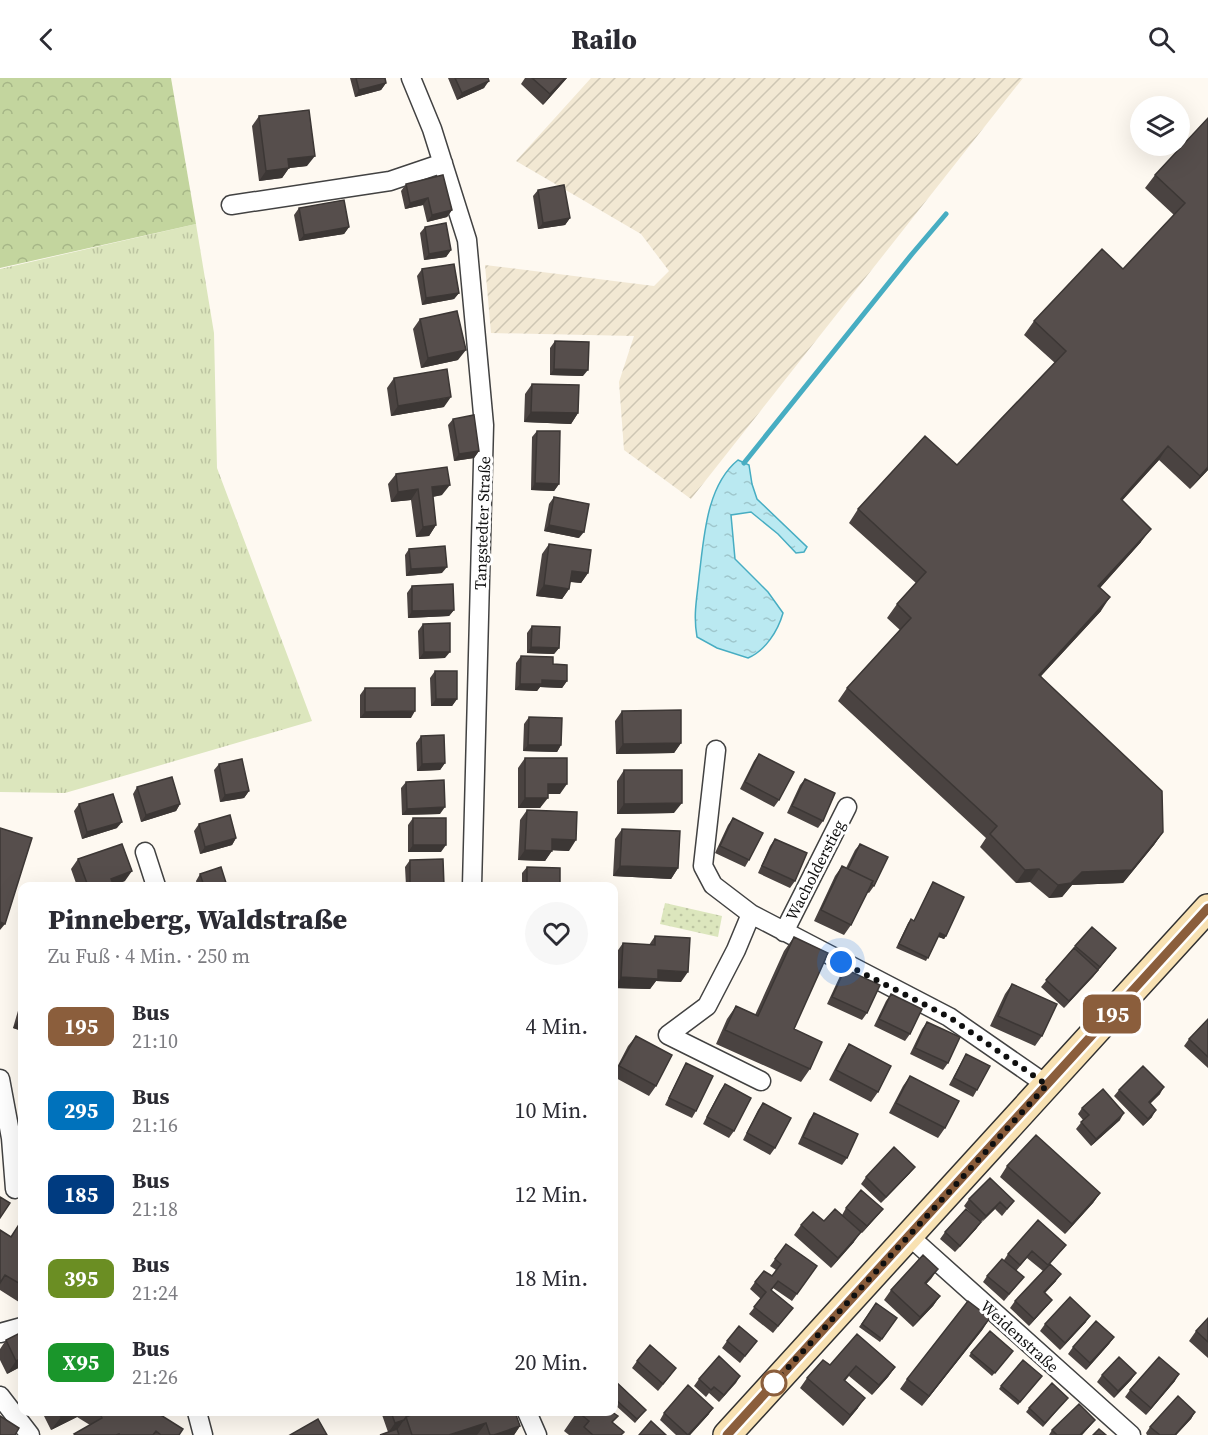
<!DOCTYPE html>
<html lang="de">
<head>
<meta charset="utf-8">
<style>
  :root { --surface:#fff; --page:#f7f7f7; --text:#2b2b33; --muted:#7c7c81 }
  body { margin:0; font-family:"Source Serif 4",serif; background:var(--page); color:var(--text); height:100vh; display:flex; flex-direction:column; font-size:22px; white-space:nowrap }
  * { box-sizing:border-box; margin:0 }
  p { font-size:20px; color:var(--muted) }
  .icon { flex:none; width:33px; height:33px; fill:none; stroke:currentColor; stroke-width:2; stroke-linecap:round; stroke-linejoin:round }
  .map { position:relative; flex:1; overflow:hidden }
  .details { position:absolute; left:18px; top:804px; width:600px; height:534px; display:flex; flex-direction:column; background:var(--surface); border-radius:12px; box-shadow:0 6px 24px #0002 }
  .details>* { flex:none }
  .badge { padding:0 12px; border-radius:9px; font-size:21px; line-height:39px }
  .tools { position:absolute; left:1130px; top:18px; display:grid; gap:12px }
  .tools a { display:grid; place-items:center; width:60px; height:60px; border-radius:50%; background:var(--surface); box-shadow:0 6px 24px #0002; font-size:30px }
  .you { position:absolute; width:30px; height:30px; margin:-15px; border:4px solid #fff; border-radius:50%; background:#1a73e8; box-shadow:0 0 0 9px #1a73e833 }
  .map>.badge { position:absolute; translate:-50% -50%; box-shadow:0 0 0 3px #fff }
  .round { display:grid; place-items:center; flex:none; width:63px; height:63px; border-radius:32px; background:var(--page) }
  .headline { display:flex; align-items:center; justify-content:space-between; height:102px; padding:0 30px }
  h1 { font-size:28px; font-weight:800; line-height:45px }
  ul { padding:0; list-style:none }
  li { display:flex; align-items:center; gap:18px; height:84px; padding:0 30px }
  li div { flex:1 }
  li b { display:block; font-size:22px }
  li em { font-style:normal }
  li .badge { min-width:66px; font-weight:700; text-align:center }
  header { display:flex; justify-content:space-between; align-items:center; height:78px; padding:0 30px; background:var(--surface); font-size:27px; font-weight:800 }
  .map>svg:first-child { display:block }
</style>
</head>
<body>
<header><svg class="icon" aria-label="back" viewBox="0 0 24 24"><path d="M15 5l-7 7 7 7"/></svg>Railo<svg class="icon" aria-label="search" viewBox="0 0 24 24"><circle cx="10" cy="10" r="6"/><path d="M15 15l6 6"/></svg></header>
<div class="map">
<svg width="1208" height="1357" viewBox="0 0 1208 1357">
  <defs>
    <pattern id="farmland-furrows" width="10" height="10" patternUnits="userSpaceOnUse" patternTransform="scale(1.5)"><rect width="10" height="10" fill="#f2e8d3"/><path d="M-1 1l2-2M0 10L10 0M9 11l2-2" fill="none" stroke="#cec6b4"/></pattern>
    <pattern id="grass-tufts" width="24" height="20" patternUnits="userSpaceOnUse" patternTransform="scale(1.5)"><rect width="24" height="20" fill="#dce6bd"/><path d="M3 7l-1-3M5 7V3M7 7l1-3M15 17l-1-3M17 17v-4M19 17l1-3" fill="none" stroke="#bcc4a1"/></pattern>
    <pattern id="forest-crowns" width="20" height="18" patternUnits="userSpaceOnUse" patternTransform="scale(1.5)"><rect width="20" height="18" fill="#c3d59e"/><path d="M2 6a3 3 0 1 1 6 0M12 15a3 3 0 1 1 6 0" fill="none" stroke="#a6b687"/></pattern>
    <pattern id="park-dots" width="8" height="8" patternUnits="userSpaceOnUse" patternTransform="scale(1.5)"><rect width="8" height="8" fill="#dce6bd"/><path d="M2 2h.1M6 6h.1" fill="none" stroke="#bcc4a1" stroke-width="1.8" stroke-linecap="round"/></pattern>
    <pattern id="water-ripples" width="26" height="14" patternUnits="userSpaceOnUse" patternTransform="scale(1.5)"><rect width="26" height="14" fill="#bae9f1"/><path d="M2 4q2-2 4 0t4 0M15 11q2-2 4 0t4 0" fill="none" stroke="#9fc7cd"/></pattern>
  </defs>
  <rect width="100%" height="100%" fill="#fef9f1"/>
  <path fill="url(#farmland-furrows)" d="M591,0H1023L691,421L624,372L619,304L634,258L491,255L485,187L654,208L669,193L641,156L516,83Z"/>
  <path fill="url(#grass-tufts)" d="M196,146L214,255L217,390L312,643L65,715L0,714V191Z"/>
  <path fill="url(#forest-crowns)" d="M0,0H171L196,146L0,190Z"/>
  <path fill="url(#park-dots)" d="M665,825L722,838L718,859L660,846Z"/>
  <path fill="url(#water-ripples)" stroke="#47adc2" stroke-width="1.5" d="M738,382L749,387L752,406L757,421L807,469L804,474L796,475L778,456L751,434L731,437L735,481L768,514L783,535C778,553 765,573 748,580L717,570L697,559C693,537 697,520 699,499C704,460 706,408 738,382Z"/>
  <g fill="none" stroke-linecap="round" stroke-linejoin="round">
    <path stroke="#47adc2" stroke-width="5" d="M744,385L912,176L946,136"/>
    <g stroke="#424242" stroke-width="21">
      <path id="street" d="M411,0L432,51L467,162L484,347L472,808
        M231,127L390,103L443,85
        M716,672L703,788L713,807L751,836L949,939L1047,1007
        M145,774L156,808
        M751,836L736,872L707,928L668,957L761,1003
        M784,854L847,729
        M0,1001L11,1060L15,1111
        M909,1158L1131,1357
        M0,1255L22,1249
        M0,1318L30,1357
        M197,1334L203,1357
        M527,1334L537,1357"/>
    </g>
    <g stroke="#313131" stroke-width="30">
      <path id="secondary" d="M727,1357L1208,830"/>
    </g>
    <use href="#street" stroke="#fff" stroke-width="18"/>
    <use href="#secondary" stroke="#f8e1b2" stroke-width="27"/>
  </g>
  <path fill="#4a4341" d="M350,0H385L386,5L381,12L355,19Z
    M448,0H488L484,10L457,22Z
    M525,0H567L543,27L521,6Z
    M259,38L307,88L289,90L282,100L259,103L252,48Z
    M1208,40V392L1190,411L1159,382L1122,422L1141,464L1100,510L1101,533L1041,598L1163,754L1154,767L1123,805L1072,807L1062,819L1049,820L1030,804L1016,805L980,769L986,760L838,623L847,610L900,552L887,540L897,526L916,505L849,445L858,431L957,387L1055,285L1024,257L1034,243L1123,191L1174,137L1145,110L1155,97Z
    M406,106L452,132L447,139L427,144L423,127L405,131L401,113Z
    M538,112L570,140L565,147L538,151L533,118Z
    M299,130L349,149L344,156L299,163L294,137Z
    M425,149L451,172L446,179L424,182L420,155Z
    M422,191L459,215L454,221L422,227L417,198Z
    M420,241L458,282L421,290L413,251Z
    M555,263L583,298L550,297V270Z
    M394,300L444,329L391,338L387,310Z
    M532,306L578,335L571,346L524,344L525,316Z
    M453,341L479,373L474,380L454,383L448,347Z
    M537,353L559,406L554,413L531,412L532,359Z
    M396,396L442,417L433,419L436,447L429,458L416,459L411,422L391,424L388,406Z
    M554,419L579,460L544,453L549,426Z
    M549,466L588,495L581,505L570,504L569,511L562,521L536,518L542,476Z
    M409,471L442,495L406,498L405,477Z
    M412,508L454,532L449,538L408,540L407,515Z
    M423,546L445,580L419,581L418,553Z
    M532,548L559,570L554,576L527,575V555Z
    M521,578L553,586L567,603L562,610L540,609L537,613L515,612L516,585Z
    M435,593L457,621L452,628H431L430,600Z
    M365,610L411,640H360V617Z
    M622,633L681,665L674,675L616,676L615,643Z
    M529,639L561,667L557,674L523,673L524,646Z
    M421,658L445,685L440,692L417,693L416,665Z
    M759,676L779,722L774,729L740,711L754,683Z
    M525,680L560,716H548L540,730H518V690Z
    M219,686L249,713L244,720L220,724L214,692Z
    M624,692L674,735L617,736V703Z
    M805,701L823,743L818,750L787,735L800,707Z
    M406,704L440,736L402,737L401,710Z
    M137,709L180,726L176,733L141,744L133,716Z
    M79,726L117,750L82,761L74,733Z
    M527,732L569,773L552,772L545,783L518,782L520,742Z
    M413,740L441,774H408V747Z
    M733,740L749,782L745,789L715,775L728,747Z
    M199,746L236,760L232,767L200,776L194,753Z
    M622,751L678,790L671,801L613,798L615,761Z
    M775,761L795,803L790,810L758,795L770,768Z
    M860,766L874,808L869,815L867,814L851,847L844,857L814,843L835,798L842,788L846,790L855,772Z
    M78,781L125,803L114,807V808H77L71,791Z
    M410,782L444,808H406L405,789Z
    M527,789L560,808H522V795Z
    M200,796L227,808H197L196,803Z
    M933,804L946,858L944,861L938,859L926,883L896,870L908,845L911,841L914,843Z
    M655,858L681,904L656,903L650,911L614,910L616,875L623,865L649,867Z
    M794,859V951L810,991L801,1004L716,966L727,941L736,928L755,937L784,873Z
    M1075,868L1111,877L1064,930L1041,909Z
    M845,891L867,935L862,942L827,926L840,898Z
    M1012,906L1042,958L1035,968L990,948L1005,916Z
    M891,916L910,956L905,963L874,948L886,923Z
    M22,919V953L13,950Z
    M1208,941V990L1184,968L1189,961Z
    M927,944L948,985L943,992L910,976L922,951Z
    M636,958L656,1008L649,1018L614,999V995L628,968Z
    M849,966L878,1014L871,1024L829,1002L842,977Z
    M966,976L977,1012L973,1019L949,1007L962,983Z
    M686,985L696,1033L692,1040L665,1027L682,992Z
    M910,998L945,1050L938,1060L889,1035L903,1008Z
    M725,1006L734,1053L729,1060L703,1046L720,1013Z
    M1119,1012L1160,1016L1150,1026L1152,1039L1143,1048L1114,1018Z
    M763,1025L775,1070L770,1077L743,1062L758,1032Z
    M1082,1030L1120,1042L1091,1068L1076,1051L1083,1042L1078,1036Z
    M814,1035L847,1080L842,1087L798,1066L809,1042Z
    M1007,1088L1100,1115L1093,1125L1065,1156L1000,1099Z
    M910,1095L881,1125L861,1106L866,1099Z
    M969,1121L1014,1123L1002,1138L995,1131L981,1144L976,1151L955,1174L940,1161L945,1154L976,1140L964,1128Z
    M846,1130L883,1131L878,1137L862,1155L842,1137Z
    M824,1143L854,1164L831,1190L794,1157L801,1147Z
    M20,1145L22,1182V1226L0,1212V1152L11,1159Z
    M786,1166L817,1188L792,1223L773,1210L771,1212L793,1230L773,1255L749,1236L761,1221L750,1211L755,1204L772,1198L776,1192L770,1188Z
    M1066,1167L1050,1186L1056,1203L1045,1215L1052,1222L1047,1228L1029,1248L1010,1230L1015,1223L1043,1193L1027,1180L1016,1193L1024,1199L1004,1223L983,1204L987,1198L1004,1182L1008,1176Z
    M938,1191L926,1206L940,1218L933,1228L913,1249L884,1222L891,1212Z
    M876,1225L897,1240L880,1264L859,1249Z
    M1208,1240V1280L1189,1263L1196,1253Z
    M1086,1244L1060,1272L1040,1253L1045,1246Z
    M983,1251L922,1328L900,1311L907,1301Z
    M22,1256V1288L7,1296L0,1282V1271L6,1262Z
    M1114,1259L1109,1266L1086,1292L1068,1276L1073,1269Z
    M727,1263H757L740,1285L722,1270Z
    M971,1275L1011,1276L992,1298L969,1278Z
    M637,1283L671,1297L658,1313L632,1290Z
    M830,1287L895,1289L888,1299L872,1317L849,1298L845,1303L858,1330L843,1348L800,1310L807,1300Z
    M1136,1295L1131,1302L1114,1320L1097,1304L1102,1297Z
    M740,1298L719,1324L709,1315L706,1319L694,1308L699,1301Z
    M1042,1298L1018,1327L999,1311L1001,1308Z
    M614,1302L646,1332L635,1345L614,1326Z
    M1175,1303L1146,1337L1125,1319L1130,1312Z
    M22,1304V1313L20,1308Z
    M1068,1320L1043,1349L1026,1334L1029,1330Z
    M47,1334H156L179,1357H74L90,1347L77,1339L51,1352L44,1338Z
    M234,1334H243L237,1338Z
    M381,1334H436V1335L520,1348L514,1357H380L388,1354Z
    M577,1334L613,1345L622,1357H569L564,1353Z
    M1195,1334L1191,1341L1176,1357H1147L1146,1355L1150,1349Z
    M664,1335L709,1336L690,1357H676L660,1342Z
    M1095,1342L1090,1348L1082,1357H1049L1052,1352Z"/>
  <path fill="#3c3735" d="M565,0H567L543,27L550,16Z
    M489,3L484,10L457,22L462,15Z
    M386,5L381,12L355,19L359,12Z
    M315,78L307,88L281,91L288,81Z
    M289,90L282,100L259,103L266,93Z
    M428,120L423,127L405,131L410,125Z
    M452,132L447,139L427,144L432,137Z
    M570,140L565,147L538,151L543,145Z
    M349,149L344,156L299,163L304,157Z
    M451,172L446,179L424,182L429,176Z
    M459,215L454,221L422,227L426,220Z
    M466,272L458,282L421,290L428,280Z
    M554,291L588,292L583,298L550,297Z
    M451,319L444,329L391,338L398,328Z
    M531,334L578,335L571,346L524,344Z
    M1168,368L1159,382L1112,434L1121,421Z
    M479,373L474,380L454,383L459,376Z
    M1208,389V392L1190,411L1200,398Z
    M535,405L559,406L554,413L531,412Z
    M450,407L442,417L425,420L432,409Z
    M418,411L411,422L391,424L398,414Z
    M436,447L429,458L416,459L423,449Z
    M549,447L584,454L579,460L544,453Z
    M1151,451L1141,464L1089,522L1098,508Z
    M447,489L442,495L406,498L411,491Z
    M572,493L588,495L581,505L565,503Z
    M544,507L569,511L562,521L536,518Z
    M1110,519L1101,533L1030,610L1039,597Z
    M454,532L449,538L408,540L412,533Z
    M531,569L559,570L554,576L527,575Z
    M424,574H450L445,580L419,581Z
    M542,602L567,603L562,610L540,609L537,613L515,612L520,606Z
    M436,621H457L452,628H431Z
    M415,633L411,640H360L365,634Z
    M681,665L674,675L616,676L623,666Z
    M528,667H561L557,674L523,673Z
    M445,685L440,692L417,693L422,686Z
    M548,706H567L560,716H541Z
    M249,713L244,720L220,724L225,717Z
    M525,720H548L540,730H518Z
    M682,725L674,735L617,736L624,726Z
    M180,726L176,733L141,744L146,737Z
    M445,729L440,736L402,737L407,731Z
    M122,744L117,750L82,761L87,754Z
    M1163,754L1154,767L1123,805L1072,807L1062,819L1049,820L1058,807L1082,794Z
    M236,760L232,767L200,776L205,769Z
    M552,761L576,762L569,773L545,772Z
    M413,767H446L441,774H408Z
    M525,772L552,773L545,783L518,782Z
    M620,788L678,790L671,801L613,798Z
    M1039,791L1030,804L1016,805L1025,792Z
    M132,793L125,803L110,808L111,801Z
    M0,844L5,846L0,852Z
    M940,855L946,858L944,861L937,858Z
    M1116,870L1093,899L1064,930L1069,923Z
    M658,892L688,894L681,904L656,903L650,911L614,910L621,899Z
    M20,940L22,941V953L13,950Z
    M1164,1009L1160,1016L1144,1031L1149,1024Z
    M1156,1032L1152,1039L1143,1048L1148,1041Z
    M1124,1035L1120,1042L1091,1068L1096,1061Z
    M915,1089L910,1095L881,1125L886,1119Z
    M1100,1115L1093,1125L1065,1156L1072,1146Z
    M1000,1124L995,1131L981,1145L986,1138Z
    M883,1131L878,1137L862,1155L867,1148Z
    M981,1144L976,1151L955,1174L960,1168Z
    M861,1154L854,1164L831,1190L838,1180Z
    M938,1191L931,1201L918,1215L925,1205Z
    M1061,1196L1056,1203L1039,1221L1044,1214Z
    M940,1218L933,1228L913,1249L920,1239Z
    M1052,1222L1047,1228L1029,1248L1034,1241Z
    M1090,1238L1086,1244L1060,1272L1065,1265Z
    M990,1240L983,1251L922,1328L929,1318Z
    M1114,1259L1109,1266L1086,1292L1090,1285Z
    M22,1280V1288L7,1296L16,1283Z
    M895,1289L888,1299L872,1317L879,1307Z
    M1136,1295L1131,1302L1114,1320L1118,1313Z
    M1179,1296L1175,1303L1146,1337L1151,1330Z
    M740,1298L736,1305L719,1324L724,1317Z
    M865,1320L858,1330L843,1348L850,1337Z
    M713,1330L709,1336L690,1357H688Z
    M71,1334H81L77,1339L51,1352L61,1339Z
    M1195,1334L1191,1341L1176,1357H1175Z
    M404,1342L397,1352L388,1355L395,1345Z
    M1095,1342L1090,1348L1082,1357H1080Z
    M486,1345L477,1357H449Z
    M520,1348L514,1357H494Z"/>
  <path fill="#564e4c" stroke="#3c3735" stroke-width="1.5" d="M356,0H385L386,5L359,12Z
    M455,0H488L489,3L462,15Z
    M532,0H565L550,16Z
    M309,32L315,78L288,81L289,90L266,93L259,38Z
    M1208,40V389L1200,398L1168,368L1121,421L1151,451L1098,508L1110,519L1039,597L1162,713L1163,754L1132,792L1082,794L1071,805L1058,807L1039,791L1025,792L990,756L997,748L847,610L911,540L897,526L926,494L858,431L925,358L957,387L1066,273L1034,243L1102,171L1123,191L1185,125L1155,97Z
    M443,97L452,132L432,137L428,120L410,125L406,106Z
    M564,107L570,140L543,145L538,112Z
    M344,122L349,149L304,157L299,130Z
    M446,145L451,172L429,176L425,149Z
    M454,186L459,215L426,220L422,191Z
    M457,233L466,272L428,280L420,241Z
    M555,263L589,264L588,292L554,291Z
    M447,291L451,319L398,328L394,300Z
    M532,306L579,307L578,335L531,334Z
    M474,337L479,373L459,376L453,341Z
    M537,353H560L559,406L535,405Z
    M447,389L450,407L432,409L436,447L423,449L418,411L398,414L396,396Z
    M554,419L589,426L584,454L549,447Z
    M549,466L591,472L588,495L572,493L569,511L544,507Z
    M445,468L447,489L411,491L409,471Z
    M453,506L454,532L412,533V508Z
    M450,545V574H424L423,546Z
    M532,548L560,549L559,570L531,569Z
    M521,578L553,579V586L567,587V603L542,602V606H520Z
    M435,593H457V621H436Z
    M365,610H415V633L365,634Z
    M681,632V665L623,666L622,633Z
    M529,639L562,640L561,667H528Z
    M444,657L445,685L422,686L421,658Z
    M759,676L794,694L779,722L745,704Z
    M525,680H567V706H548V720H525Z
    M242,681L249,713L225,717L219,686Z
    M624,692H682V725L624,726Z
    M172,699L180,726L146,737L137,709Z
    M805,701L835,715L823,743L792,728Z
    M444,702L445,729L407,731L406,704Z
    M113,716L122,744L87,754L79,726Z
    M527,732L577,734L576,762L552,761V773L525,772Z
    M230,737L236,760L205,769L199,746Z
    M413,740H446V767H413Z
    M733,740L763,755L749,782L720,768Z
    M0,750L32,760L5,846L0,844Z
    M622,751L680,753L678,790L620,788Z
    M775,761L807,775L795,803L762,788Z
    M122,766L132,793L111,801L114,808H88L78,781Z
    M860,766L888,779L874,808L871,806L873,803L848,791Z
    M443,781L444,808H410V782Z
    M842,788L873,803L851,847L821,832Z
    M221,789L227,808H204L200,796Z
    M527,789L560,790V808H527Z
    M933,804L964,819L946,858L940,855L928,880L899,866L911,841L914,843Z
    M1092,849L1116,870L1100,889L1075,868Z
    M655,858L690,860L688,894L658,892V901L621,899L623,865L655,867Z
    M794,859L828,875L794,951L822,964L810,991L725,952L736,928L758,938Z
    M1074,870L1098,892L1069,923L1046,902Z
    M845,891L880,907L867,935L832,919Z
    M1012,906L1057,926L1042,958L998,938Z
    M891,916L922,931L910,956L879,941Z
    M1208,941V979L1189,961Z
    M927,944L960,959L948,985L915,970Z
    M636,958L672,977L656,1008L619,988Z
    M849,966L891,988L878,1014L836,992Z
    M966,976L990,988L977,1012L954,1000Z
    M686,985L713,998L696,1033L669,1020Z
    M1143,988L1164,1009L1149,1024L1156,1032L1148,1041L1119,1012Z
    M910,998L959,1023L945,1050L896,1025Z
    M725,1006L751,1020L734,1053L707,1039Z
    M1103,1011L1124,1035L1096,1061L1081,1044L1089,1037L1082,1030Z
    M763,1025L791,1040L775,1070L747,1055Z
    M814,1035L858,1056L847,1080L803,1059Z
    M1036,1057L1100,1115L1072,1146L1007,1088Z
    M894,1069L915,1089L886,1119L866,1099Z
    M990,1100L1014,1123L1007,1131L1000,1124L986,1138L969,1121Z
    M861,1112L883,1131L867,1148L846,1130Z
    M0,1119L10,1125L0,1140Z
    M835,1131L861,1154L838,1180L801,1147L813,1134L824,1143Z
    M966,1131L981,1144L960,1168L945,1154Z
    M1038,1142L1066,1167L1048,1187L1032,1173L1020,1187L1008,1176Z
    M20,1145L22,1147V1207L5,1197L0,1205V1152L11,1159Z
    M786,1166L817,1188L797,1216L778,1203L771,1212L793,1230L778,1248L754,1229L766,1214L755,1204L764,1193L772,1198L781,1186L775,1181Z
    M923,1177L938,1191L925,1205L940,1218L920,1239L891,1212Z
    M1002,1181L1024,1199L1009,1216L987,1198Z
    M1050,1186L1061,1196L1044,1214L1052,1222L1034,1241L1015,1223Z
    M1070,1219L1090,1238L1065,1265L1045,1246Z
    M968,1223L990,1240L929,1318L907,1301Z
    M876,1225L897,1240L882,1261L862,1246Z
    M1208,1240V1264L1196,1253Z
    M1096,1243L1114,1259L1090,1285L1073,1269Z
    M739,1248L757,1263L745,1278L727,1263Z
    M990,1253L1013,1273L995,1295L971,1275Z
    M22,1254V1280L16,1283L6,1262Z
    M857,1256L895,1289L879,1307L856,1288L844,1302L865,1320L850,1337L807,1300L823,1282L830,1287Z
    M650,1267L676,1290L663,1306L637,1283Z
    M719,1278L740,1298L724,1317L714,1309L711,1312L699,1301Z
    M1119,1279L1136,1295L1118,1313L1102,1297Z
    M1159,1279L1179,1296L1151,1330L1130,1312Z
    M1023,1282L1042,1298L1020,1324L1001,1308Z
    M614,1302L646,1332L637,1341L614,1320Z
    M1052,1305L1068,1320L1045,1345L1029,1330Z
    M688,1307L713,1330L688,1357L664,1335Z
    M1178,1318L1195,1334L1175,1357H1160L1150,1349Z
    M1079,1326L1095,1342L1080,1357H1057L1052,1352Z
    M58,1334H71L61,1339Z
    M99,1334H156L183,1351L179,1357H161L156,1353L153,1357H119V1356L116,1357H75L74,1356L102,1340Z
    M391,1334H418L406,1339L404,1342L395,1345Z
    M418,1334H436V1335L440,1334H515L520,1348L494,1357H490L486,1345L449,1357H412L406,1339Z
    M578,1334H612L618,1338L612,1344L624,1354L621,1357H593L584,1349L589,1343Z
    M0,1338L19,1350L15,1357H0Z
    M318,1341L327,1357H290Z
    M651,1343L666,1357H639Z
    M397,1351L399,1357H380Z
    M1099,1351L1106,1357H1093Z"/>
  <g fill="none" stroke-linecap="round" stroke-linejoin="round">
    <g stroke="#fff" stroke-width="14">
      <path id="line" d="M727,1357L1208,830"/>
    </g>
    <use href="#line" stroke="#8b5e3c" stroke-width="9"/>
    <path stroke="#0f0f0f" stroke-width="6" stroke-dasharray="0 10.8" d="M774,1305L1047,1007L949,939L841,884"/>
  </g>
  <circle fill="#fff" stroke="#8b5e3c" stroke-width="3" cx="774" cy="1305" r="12"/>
  <g text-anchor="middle" stroke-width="6" stroke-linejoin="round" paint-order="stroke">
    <g font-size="16" fill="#0f0f0f" stroke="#fff">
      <text transform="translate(482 445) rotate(-88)" y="6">Tangstedter Straße</text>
      <text transform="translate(815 792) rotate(-63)" y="6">Wacholderstieg</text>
      <text transform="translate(1020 1258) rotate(42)" y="6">Weidenstraße</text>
    </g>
  </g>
</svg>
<div class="tools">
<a><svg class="icon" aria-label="layers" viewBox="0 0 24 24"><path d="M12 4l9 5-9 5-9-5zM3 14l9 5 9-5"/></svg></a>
</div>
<div class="you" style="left:841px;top:884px"></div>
<b class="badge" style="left:1112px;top:936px;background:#8b5e3c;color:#fff">195</b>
<section class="details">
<div class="headline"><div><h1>Pinneberg, Waldstraße</h1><p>Zu Fuß · 4 Min. · 250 m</p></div><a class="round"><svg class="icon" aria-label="heart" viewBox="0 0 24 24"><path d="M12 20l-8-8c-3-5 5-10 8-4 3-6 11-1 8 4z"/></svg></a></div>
<ul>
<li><span class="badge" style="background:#8b5e3c;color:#fff">195</span><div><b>Bus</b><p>21:10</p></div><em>4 Min.</em></li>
<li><span class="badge" style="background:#0072bc;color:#fff">295</span><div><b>Bus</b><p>21:16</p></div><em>10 Min.</em></li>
<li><span class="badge" style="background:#003b80;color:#fff">185</span><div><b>Bus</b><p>21:18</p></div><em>12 Min.</em></li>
<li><span class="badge" style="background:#6b8e23;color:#fff">395</span><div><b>Bus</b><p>21:24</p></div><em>18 Min.</em></li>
<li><span class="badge" style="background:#1a962b;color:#fff">X95</span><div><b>Bus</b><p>21:26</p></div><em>20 Min.</em></li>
</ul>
</section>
</div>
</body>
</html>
